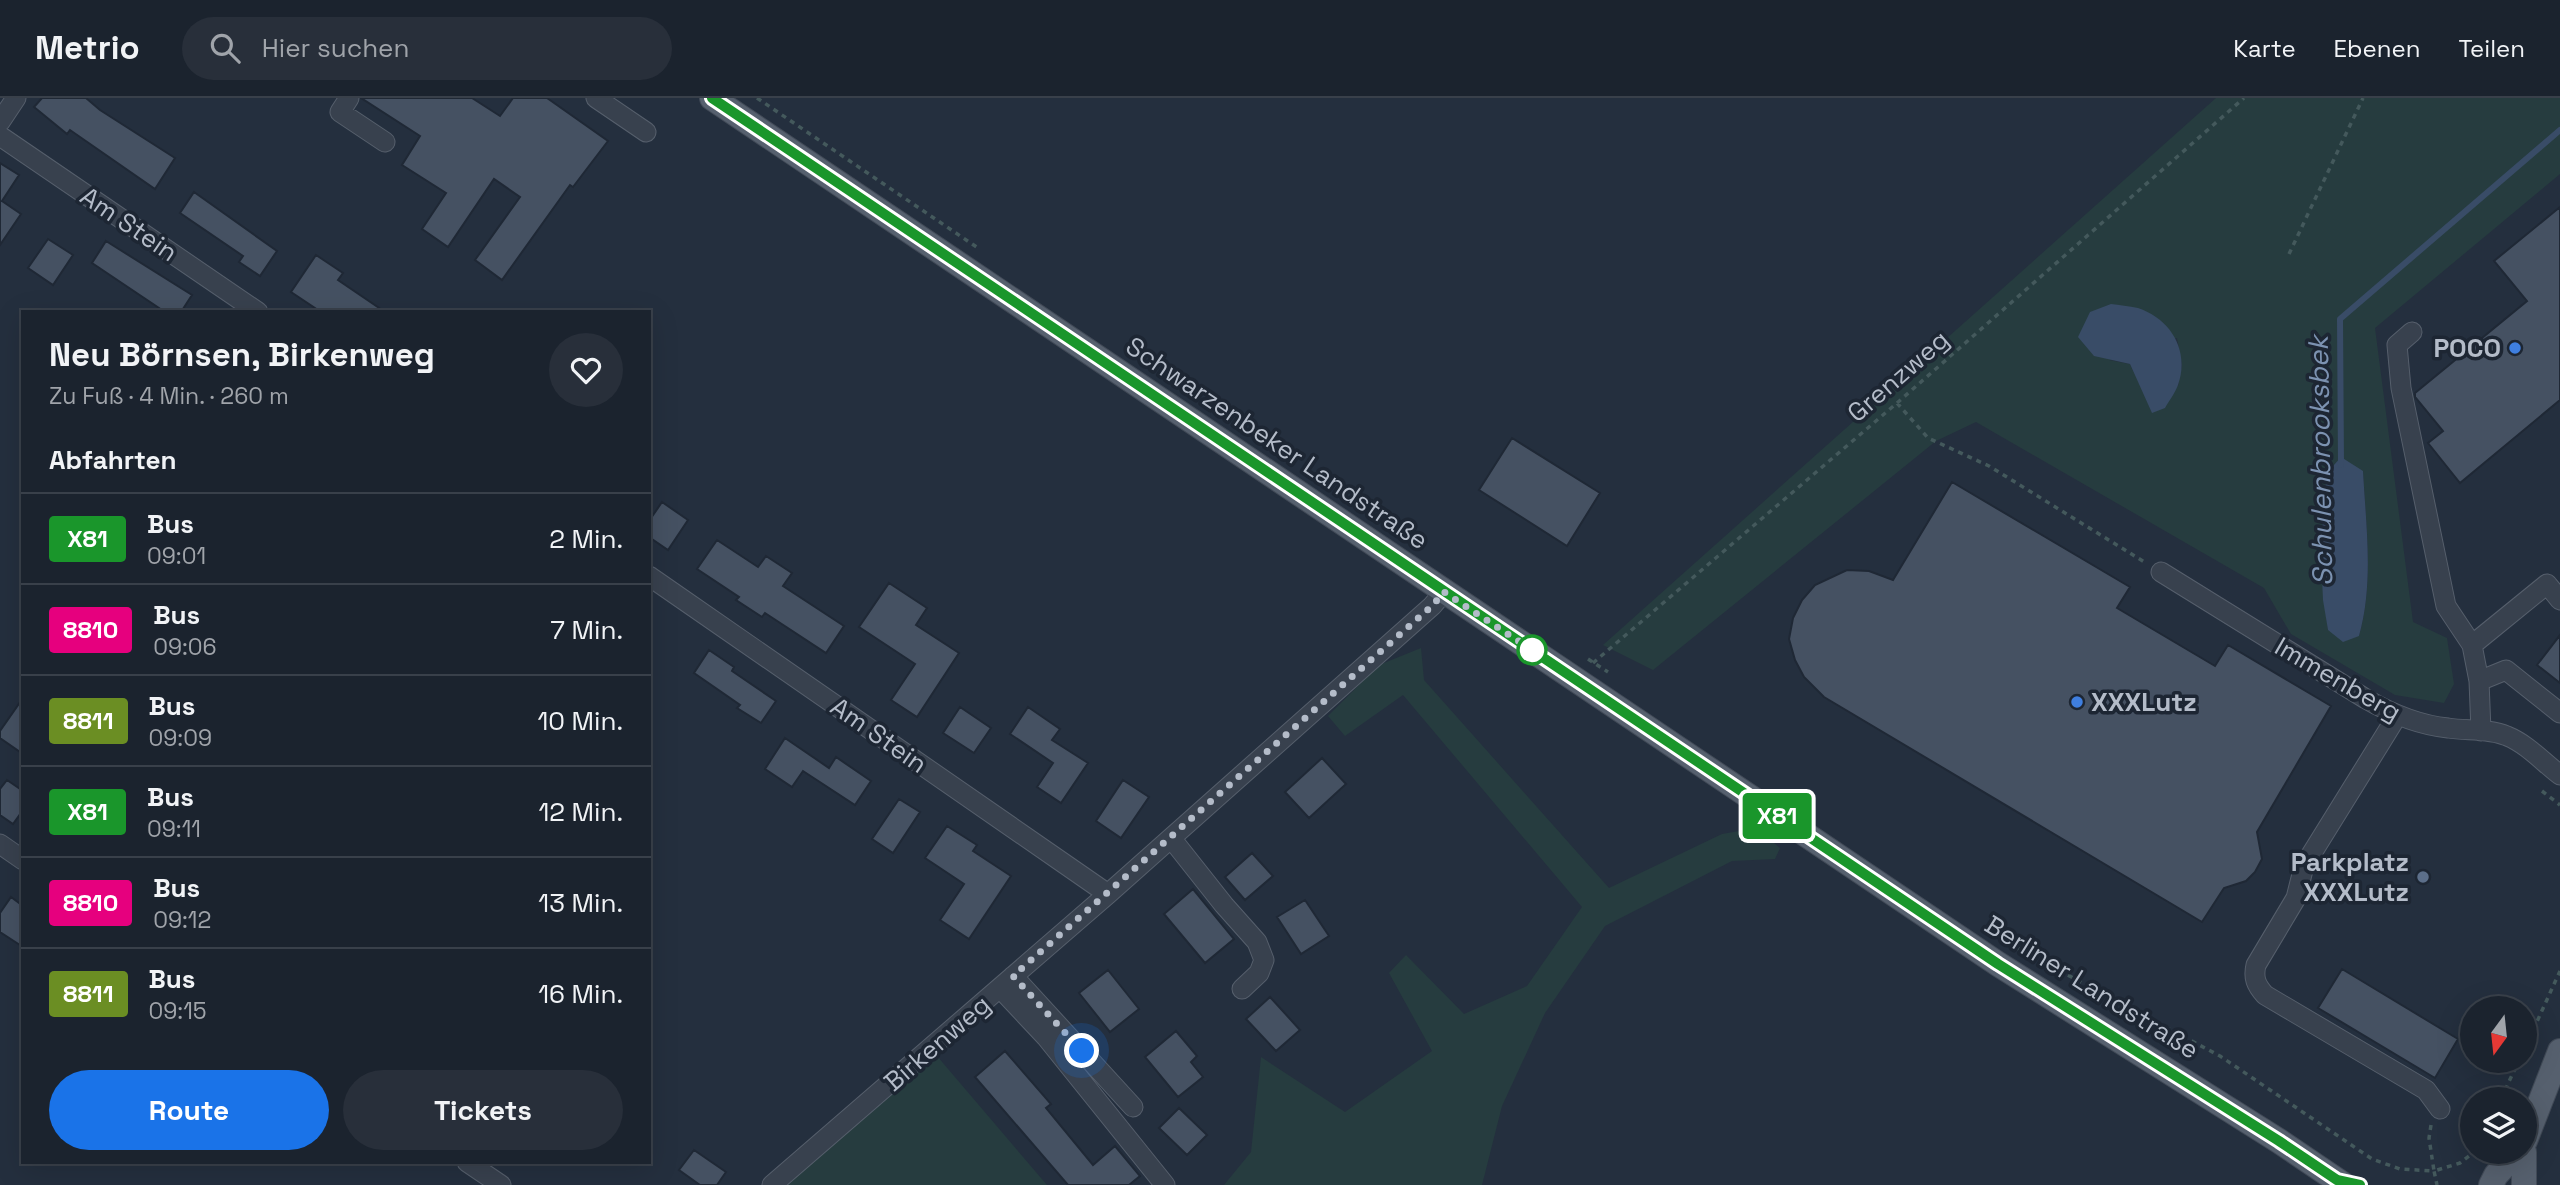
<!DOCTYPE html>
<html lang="de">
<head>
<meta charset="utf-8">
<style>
  :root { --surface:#1b232e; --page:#282f3a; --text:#f1f3f6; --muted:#a0a4aa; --line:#39404a; --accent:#1a73e8 }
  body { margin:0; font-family:"Space Grotesk",sans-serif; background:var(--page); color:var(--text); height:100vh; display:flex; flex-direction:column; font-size:26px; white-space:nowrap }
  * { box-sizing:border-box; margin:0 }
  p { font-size:23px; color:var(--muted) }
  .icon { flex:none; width:38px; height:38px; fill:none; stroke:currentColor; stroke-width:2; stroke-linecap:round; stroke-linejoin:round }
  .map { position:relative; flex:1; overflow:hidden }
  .drawer { position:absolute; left:21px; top:212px; width:630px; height:854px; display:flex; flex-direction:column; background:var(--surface); border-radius:0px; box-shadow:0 7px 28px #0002,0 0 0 2px var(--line) }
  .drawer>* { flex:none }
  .badge { padding:0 14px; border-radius:5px; font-size:24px; line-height:46px }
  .needle { width:46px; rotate:195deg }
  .tools { position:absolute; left:2460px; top:898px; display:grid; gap:14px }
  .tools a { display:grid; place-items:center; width:77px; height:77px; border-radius:50%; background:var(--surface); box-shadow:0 7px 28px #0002,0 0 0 2px var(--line); font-size:35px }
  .you { position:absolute; width:35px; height:35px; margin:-18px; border:5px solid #fff; border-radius:50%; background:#1a73e8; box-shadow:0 0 0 10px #1a73e833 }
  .map>.badge { position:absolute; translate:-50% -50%; box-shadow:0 0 0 4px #fff }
  h2 { padding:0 28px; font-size:26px; line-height:63px }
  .round { display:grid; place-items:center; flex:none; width:74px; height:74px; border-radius:37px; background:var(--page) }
  .head { display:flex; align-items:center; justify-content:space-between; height:119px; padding:0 28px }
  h1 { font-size:33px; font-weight:600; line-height:52px }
  .action { display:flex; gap:14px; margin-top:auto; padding:14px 28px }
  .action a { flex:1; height:80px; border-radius:42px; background:var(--accent); color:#fff; font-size:28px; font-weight:600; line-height:80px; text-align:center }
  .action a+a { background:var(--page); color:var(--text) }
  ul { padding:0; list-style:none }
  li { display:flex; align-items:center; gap:21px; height:91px; padding:0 28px; border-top:2px solid var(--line) }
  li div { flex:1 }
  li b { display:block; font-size:26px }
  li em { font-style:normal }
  li .badge { min-width:77px; font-weight:700; text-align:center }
  header { display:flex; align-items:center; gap:42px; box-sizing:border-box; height:98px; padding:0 35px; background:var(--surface); border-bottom:2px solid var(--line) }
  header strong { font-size:33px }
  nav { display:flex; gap:38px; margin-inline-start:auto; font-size:24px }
  .search { width:490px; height:63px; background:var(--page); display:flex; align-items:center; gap:18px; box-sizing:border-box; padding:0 24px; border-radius:38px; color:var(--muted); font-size:26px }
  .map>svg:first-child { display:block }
</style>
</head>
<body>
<header>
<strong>Metrio</strong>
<div class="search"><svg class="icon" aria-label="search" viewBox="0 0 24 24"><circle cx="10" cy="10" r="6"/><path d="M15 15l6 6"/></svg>Hier suchen</div>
<nav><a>Karte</a><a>Ebenen</a><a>Teilen</a></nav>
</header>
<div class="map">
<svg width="2560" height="1087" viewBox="0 0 2560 1087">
  <rect width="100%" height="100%" fill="#242f3e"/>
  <path fill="#263c3f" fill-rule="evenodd" d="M2216,0H2560V76L2375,230L2413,524L2447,540L2454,586L2444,605L2395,597L2291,536L2264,490L1976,324L1936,343L1653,572L1603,547ZM2177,240L2182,267L2178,288L2141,289L2130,266L2109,262ZM2363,373C2366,428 2374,485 2359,538L2328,532C2320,480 2320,427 2327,375Z
    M1421,550L1424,582L1609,790L1722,736L1756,730L1780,750L1775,761L1732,763L1605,828L1545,915L1502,1008L1482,1087H1224L1251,1054L1261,959L1345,1014L1432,953L1389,875L1406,857L1464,916L1527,888L1582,809L1403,597L1345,638L1328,618L1379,567Z
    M937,958L1047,1087H787Z"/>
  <path fill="#394c67" d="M2111,206C2119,207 2129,208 2138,210C2171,221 2190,253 2178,287C2175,295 2169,303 2165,310L2152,315L2130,266L2094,258L2078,239L2090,214Z
    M2341,359L2363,373C2366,428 2374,485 2359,538L2343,544L2328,532L2323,502L2321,457L2324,400L2327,375Z"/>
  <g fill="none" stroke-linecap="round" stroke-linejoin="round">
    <path stroke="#394c67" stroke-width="6" d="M2341,367L2340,221L2560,32"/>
  </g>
  <path fill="#455162" stroke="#1f2835" stroke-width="2" d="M42,0H86L100,12L175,60L155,91L70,32L67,36L34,9Z
    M361,0H472L500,18L513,0H547L608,43L573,89L570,87L502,182L475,162L520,99L494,81L448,149L422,131L446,95L402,67L420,38Z
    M0,65L19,77L2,103L21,116L0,147Z
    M194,94L277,153L260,178L239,164L243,158L180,115Z
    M2560,109V302L2460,385L2428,345L2443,333L2415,299V295L2527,203L2494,163Z
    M48,141L73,157L53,187L28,170Z
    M106,143L192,197L181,214H165L92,165Z
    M316,157L343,175L338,182L385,214H321L291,194Z
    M1512,340L1600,395L1567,448L1479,392Z
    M1952,384L2130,489L2117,510L2215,568L2228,547L2331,608L2257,734L2262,761L2255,774L2246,783L2224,790L2202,824L1824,599L1804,579L1795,562L1789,541L1793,520L1802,502L1815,487L1847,472L1869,473L1893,482Z
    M662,404L688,422L668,452L649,439V423Z
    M717,442L758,469L766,458L792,475L783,488L844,528L826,555L765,515L762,519L736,502L739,499L697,471Z
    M889,485L927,510L916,527L959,555L917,619L891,602L915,566L859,529Z
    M2560,537V585L2537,567Z
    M709,552L734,569L732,573L776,603L761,625L737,610L740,607L694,575Z
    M23,600V656L0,640V633Z
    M960,609L991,630L974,655L943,635Z
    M1028,609L1060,631L1052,642L1088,665L1061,705L1037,689L1053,665L1010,636Z
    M785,640L829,670L836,659L871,683L855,707L803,673L792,689L765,671Z
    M1322,660L1346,686L1309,720L1285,694Z
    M7,682L23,693V712L13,726L0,717V691Z
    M1123,682L1149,699L1121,740L1096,723Z
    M899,701L920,714L893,755L872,741Z
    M947,728L977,747L973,753L1011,778L969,841L940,822L964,786L925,760Z
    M1252,755L1273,778L1245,802L1225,779Z
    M1193,791L1234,841L1205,865L1164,816Z
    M11,799L23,808V849L0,834V815Z
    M1305,802L1329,838L1301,856L1277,819Z
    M2342,871L2458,941L2435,980L2318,910Z
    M1108,872L1139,911L1110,934L1079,895Z
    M1270,899L1300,932L1276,953L1246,921Z
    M1176,933L1197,958L1191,964L1203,979L1178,999L1145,959Z
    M1005,953L1051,1006L1046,1010L1093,1067L1115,1048L1140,1078L1129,1087H1068L975,979Z
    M1179,1010L1207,1037L1187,1057L1159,1030Z
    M694,1052L726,1074L717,1087H700L679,1072Z"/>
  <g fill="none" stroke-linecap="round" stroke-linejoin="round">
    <g stroke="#565f6c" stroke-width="21">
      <path id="minor" d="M349,0L340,14L385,44
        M596,0L646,34
        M0,24L16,0
        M0,38L258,214
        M2412,234L2397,247L2401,290L2446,508L2472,547L2479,583L2481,633
        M2161,474L2366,601C2392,616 2418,627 2448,630C2467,633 2489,630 2507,638C2527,646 2543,664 2560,677
        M649,478L1108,796
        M2472,547L2547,486L2560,502
        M2479,583L2506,572L2560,615
        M2397,618L2304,768L2296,800L2256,867C2253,880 2256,887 2265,897L2426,992L2440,1011
        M1171,740L1224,807L1257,844L1264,862L1259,875L1242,891
        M0,746L23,762
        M1013,878L1133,1009
        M1000,890L1046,939L1165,1087
        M467,1064L501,1087
        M772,1087L1108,796L1432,508L1444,494"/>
    </g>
    <g stroke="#414a57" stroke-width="26">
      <path id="major" d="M712,0L1998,866L2279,1043L2344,1087
        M2525,1043L2560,953
        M2491,1087L2496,1077L2518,1054
        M2524,1087V1054"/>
    </g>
    <path stroke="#44595c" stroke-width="3.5" stroke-dasharray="5 5" stroke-linecap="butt" d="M757,0L978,150
      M2289,156L2363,0
      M1897,305L1928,340L1989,368L2146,465
      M1588,561L1608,574
      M1593,565L1897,305L2244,0
      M2542,693L2560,707
      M2015,849L2220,958L2372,1061L2400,1071L2434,1073L2437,1087
      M2525,950L2560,873
      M2501,1001L2519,962
      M2431,1027L2429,1040L2434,1073L2460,1065L2474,1054"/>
    <use href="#minor" stroke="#38414e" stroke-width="19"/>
    <use href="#major" stroke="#56606e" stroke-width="24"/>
  </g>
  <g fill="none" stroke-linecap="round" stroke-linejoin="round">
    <g stroke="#fff" stroke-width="16">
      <path id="line" d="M712,0L1998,866L2279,1043L2337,1082L2360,1087"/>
    </g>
    <use href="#line" stroke="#1a962b" stroke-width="10"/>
    <path stroke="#b4bcc9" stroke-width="7" stroke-dasharray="0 12.6" d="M1082,953L1013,878L1432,508L1444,494L1532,552"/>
  </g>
  <g fill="#3f7fe0" stroke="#1d2633" stroke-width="2.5">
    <circle cx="2515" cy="250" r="7"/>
    <circle cx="2077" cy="604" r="7"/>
  </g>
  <circle fill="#fff" stroke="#1a962b" stroke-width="3.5" cx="1532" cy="552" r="14"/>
  <circle fill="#5c6f8a" stroke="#1d2633" stroke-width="2.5" cx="2423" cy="779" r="7"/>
  <g text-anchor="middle" stroke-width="7" stroke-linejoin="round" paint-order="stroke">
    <g font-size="26" fill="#b4bcc9" stroke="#1d2633">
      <text transform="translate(129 126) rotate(34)" y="9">Am Stein</text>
      <text transform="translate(1898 278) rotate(-41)" y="9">Grenzweg</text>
      <text transform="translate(1277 345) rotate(34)" y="9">Schwarzenbeker Landstraße</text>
      <text transform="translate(2338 581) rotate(30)" y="9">Immenberg</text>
      <text transform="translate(879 637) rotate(35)" y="9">Am Stein</text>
      <text transform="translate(2092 889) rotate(32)" y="9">Berliner Landstraße</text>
      <text transform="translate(937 945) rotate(-41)" y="9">Birkenweg</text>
    </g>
    <g font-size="26" font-weight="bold" fill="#b4bcc9" stroke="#1d2633" text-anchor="end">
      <text x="2501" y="259">POCO</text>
      <text x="2091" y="613" text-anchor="start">XXXLutz</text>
      <text x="2409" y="773">Parkplatz<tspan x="2409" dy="30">XXXLutz</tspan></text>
    </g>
    <g font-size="28" font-style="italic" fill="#7c92b1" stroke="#1d2633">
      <text transform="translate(2320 363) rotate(-91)" y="10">Schulenbrooksbek</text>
    </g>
  </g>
</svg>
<div class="tools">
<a><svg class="needle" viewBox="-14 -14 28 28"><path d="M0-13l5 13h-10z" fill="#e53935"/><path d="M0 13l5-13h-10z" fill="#a0a4aa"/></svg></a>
<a><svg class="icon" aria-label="layers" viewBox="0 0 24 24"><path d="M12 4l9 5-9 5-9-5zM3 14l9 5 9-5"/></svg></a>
</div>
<div class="you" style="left:1082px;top:953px"></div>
<b class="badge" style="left:1777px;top:718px;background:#1a962b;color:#fff">X81</b>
<section class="drawer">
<div class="head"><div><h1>Neu Börnsen, Birkenweg</h1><p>Zu Fuß · 4 Min. · 260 m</p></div><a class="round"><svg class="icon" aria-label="heart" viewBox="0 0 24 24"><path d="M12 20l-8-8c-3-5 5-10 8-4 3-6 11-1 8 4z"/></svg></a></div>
<h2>Abfahrten</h2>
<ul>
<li><span class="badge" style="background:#1a962b;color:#fff">X81</span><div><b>Bus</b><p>09:01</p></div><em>2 Min.</em></li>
<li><span class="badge" style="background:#e6007e;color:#fff">8810</span><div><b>Bus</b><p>09:06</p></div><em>7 Min.</em></li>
<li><span class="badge" style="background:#6b8e23;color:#fff">8811</span><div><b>Bus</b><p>09:09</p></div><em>10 Min.</em></li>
<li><span class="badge" style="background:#1a962b;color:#fff">X81</span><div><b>Bus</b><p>09:11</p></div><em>12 Min.</em></li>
<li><span class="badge" style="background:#e6007e;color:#fff">8810</span><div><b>Bus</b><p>09:12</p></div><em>13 Min.</em></li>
<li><span class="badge" style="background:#6b8e23;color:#fff">8811</span><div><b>Bus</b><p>09:15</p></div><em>16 Min.</em></li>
</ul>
<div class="action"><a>Route</a><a>Tickets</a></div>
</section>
</div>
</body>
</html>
